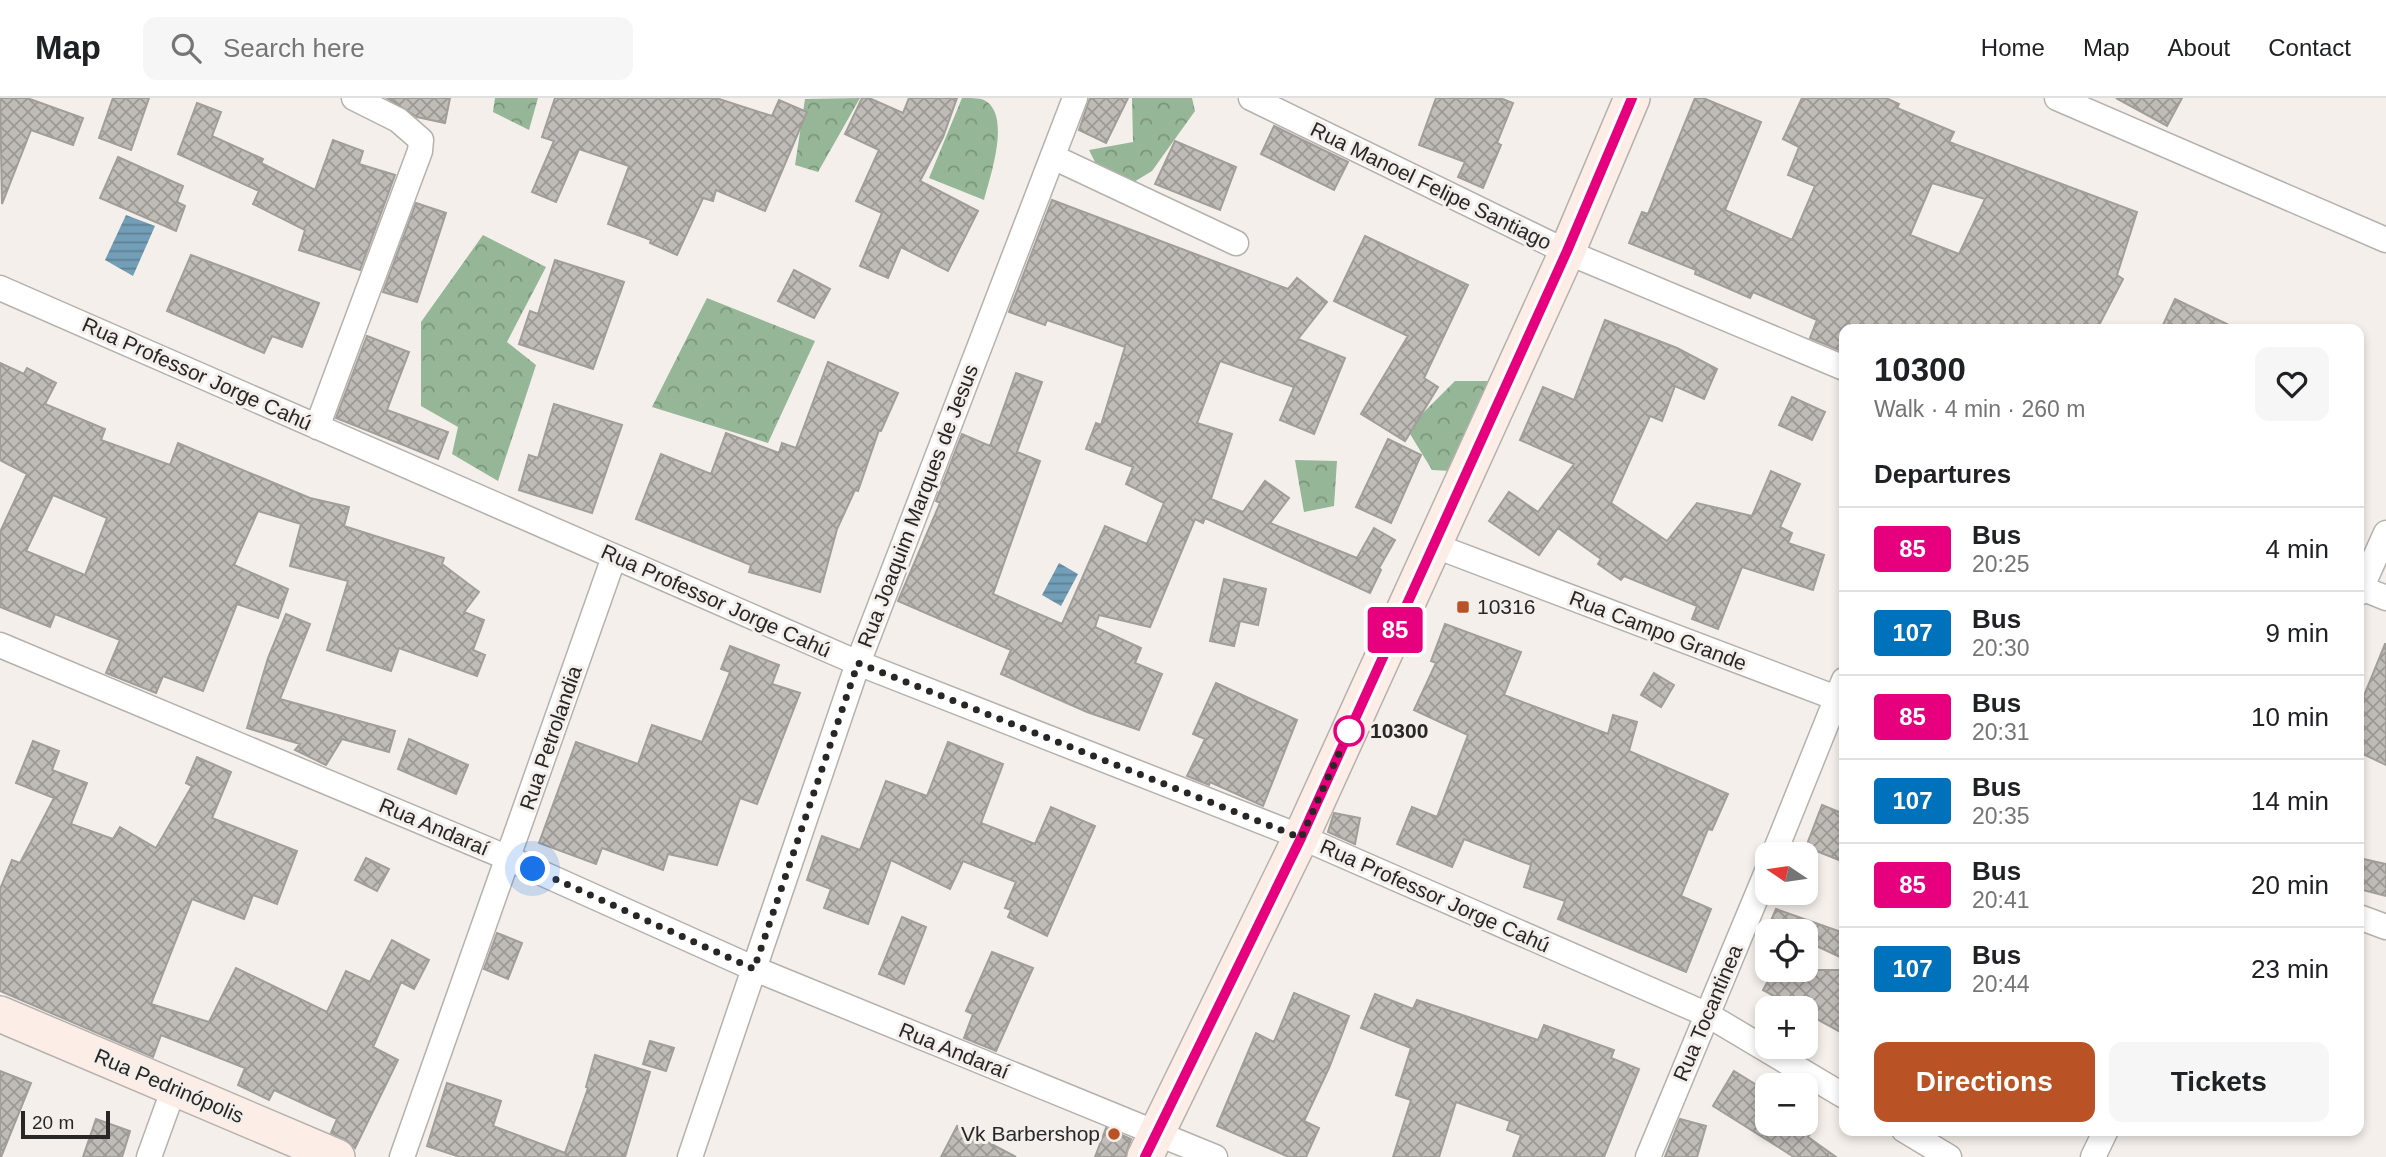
<!DOCTYPE html>
<html lang="en">
<head>
<meta charset="utf-8">
<style>
  :root { --surface:#fff; --page:#f6f6f6; --text:#202124; --muted:#757577; --line:#e0e0e0; --accent:#b95325 }
  body { margin:0; font-family:Arial,sans-serif; background:var(--page); color:var(--text); height:100vh; display:flex; flex-direction:column; font-size:26px; white-space:nowrap }
  * { box-sizing:border-box; margin:0 }
  p { font-size:23px; color:var(--muted) }
  .icon { flex:none; width:38px; height:38px; fill:none; stroke:currentColor; stroke-width:2; stroke-linecap:round; stroke-linejoin:round }
  .map { position:relative; flex:1; overflow:hidden }
  .drawer { position:absolute; left:1839px; top:226px; width:525px; height:812px; display:flex; flex-direction:column; background:var(--surface); border-radius:14px; box-shadow:0 4px 10px #0003 }
  .drawer>* { flex:none }
  .badge { padding:0 14px; border-radius:5px; font-size:24px; line-height:46px }
  .needle { width:46px; rotate:283deg }
  .buttons { position:absolute; left:1755px; top:744px; display:grid; gap:14px }
  .buttons a { display:grid; place-items:center; width:63px; height:63px; border-radius:14px; background:var(--surface); box-shadow:0 4px 10px #0003; font-size:35px }
  .scale { position:absolute; left:21px; bottom:18px; width:89px; box-sizing:border-box; padding-left:7px; border:4px solid #292726; border-top:0; font-size:19px; line-height:24px; white-space:nowrap; color:#292726; -webkit-text-stroke:5px #f4efeb; paint-order:stroke }
  .you { position:absolute; width:35px; height:35px; margin:-18px; border:5px solid #fff; border-radius:50%; background:#1a73e8; box-shadow:0 0 0 10px #1a73e833 }
  .map>.badge { position:absolute; translate:-50% -50%; box-shadow:0 0 0 4px #fff }
  h2 { padding:0 35px; font-size:26px; line-height:63px }
  .round { display:grid; place-items:center; flex:none; width:74px; height:74px; border-radius:14px; background:var(--page) }
  .head { display:flex; align-items:center; justify-content:space-between; height:119px; padding:0 35px }
  h1 { font-size:33px; font-weight:800; line-height:52px }
  .action { display:flex; gap:14px; margin-top:auto; padding:14px 35px }
  .action a { flex:1; height:80px; border-radius:14px; background:var(--accent); color:#fff; font-size:28px; font-weight:800; line-height:80px; text-align:center }
  .action a+a { background:var(--page); color:var(--text) }
  ul { padding:0; list-style:none }
  li { display:flex; align-items:center; gap:21px; height:84px; padding:0 35px; border-top:2px solid var(--line) }
  li div { flex:1 }
  li b { display:block; font-size:26px }
  li em { font-style:normal }
  li .badge { min-width:77px; font-weight:700; text-align:center }
  header { display:flex; align-items:center; gap:42px; box-sizing:border-box; height:98px; padding:0 35px; background:var(--surface); border-bottom:2px solid var(--line) }
  header strong { font-size:33px }
  nav { display:flex; gap:38px; margin-inline-start:auto; font-size:24px }
  .search { width:490px; height:63px; background:var(--page); display:flex; align-items:center; gap:18px; box-sizing:border-box; padding:0 24px; border-radius:14px; color:var(--muted); font-size:26px }
  .map>svg:first-child { display:block }
</style>
</head>
<body>
<header>
<strong>Map</strong>
<div class="search"><svg class="icon" aria-label="search" viewBox="0 0 24 24"><circle cx="10" cy="10" r="6"/><path d="M15 15l6 6"/></svg>Search here</div>
<nav><a>Home</a><a>Map</a><a>About</a><a>Contact</a></nav>
</header>
<div class="map">
<svg width="2386" height="1059" viewBox="0 0 2386 1059">
  <defs>
    <pattern id="forest-crowns" width="20" height="18" patternUnits="userSpaceOnUse" patternTransform="scale(1.75)"><rect width="20" height="18" fill="#95b797"/><path d="M2 6a3 3 0 1 1 6 0M12 15a3 3 0 1 1 6 0" fill="none" stroke="#7a957b"/></pattern>
    <pattern id="water-rules" width="6" height="5" patternUnits="userSpaceOnUse" patternTransform="scale(1.75)"><rect width="6" height="5" fill="#739eb7"/><path d="M0 2.5h6" fill="none" stroke="#5e8195"/></pattern>
    <pattern id="building-cross-hatch" width="8" height="8" patternUnits="userSpaceOnUse" patternTransform="scale(1.75)"><rect width="8" height="8" fill="#bfbbb7"/><path d="M0 0l8 8M0 8l8-8" fill="none" stroke="#9b9895"/></pattern>
  </defs>
  <rect width="100%" height="100%" fill="#f4efeb"/>
  <path fill="url(#forest-crowns)" d="M495,0H538L529,32L493,14Z
    M860,0L818,74L795,67L805,1Z
    M962,0C969,0 979,0 984,2C1012,16 990,79 984,102L929,80Z
    M1132,0H1192L1195,13L1152,73L1129,87L1096,66L1089,52L1133,44Z
    M483,137L546,169L507,244L536,267L498,383L452,356L458,329L421,308V224Z
    M707,200L815,243L768,345L652,309Z
    M1455,283H1493L1451,373L1432,372L1407,331Z
    M1295,362L1337,363L1334,408L1304,414Z"/>
  <path fill="url(#water-rules)" d="M126,117L155,128L133,178L105,162Z
    M1059,465L1078,476L1061,508L1042,497Z"/>
  <path fill="url(#building-cross-hatch)" stroke="#a19d99" stroke-width="2" fill-rule="evenodd" d="M0,0H27L83,20L73,47L31,32L2,106Z
    M113,0H149L131,52L99,40Z
    M387,0H450L445,25L417,19Z
    M555,0H716L772,18L779,2L807,14L765,113L716,92L713,103L703,100L677,157L650,145L651,142L608,126L629,68L579,51L556,104L532,94L554,43L542,39Z
    M862,0H869L903,15L909,0H957L943,39L920,83L978,113L948,173L901,149L888,180L860,168L882,115L856,103L879,52L845,36Z
    M1090,0H1128L1106,45L1079,32Z
    M1436,0H1500L1513,5L1497,45L1501,47L1483,90L1458,79L1465,64L1419,47Z
    M1695,0H1703L1761,24L1725,112L1792,142L1815,88L1788,77L1799,49L1783,41L1802,0H1886L1899,6L1897,10L1954,34L1949,44L2137,114L2117,177L2123,181L2097,231H1844V254L1810,240L1817,222L1753,194L1750,200L1695,176L1696,172L1629,145L1642,114L1648,116ZM1932,85L1985,101L1959,156L1910,137Z
    M2116,0H2182L2167,28Z
    M197,5L221,14L212,38L263,61L261,65L315,92L333,42L363,53L359,66L395,77L360,172L299,152L305,132L253,106L259,93L178,56Z
    M1274,28L1348,64L1334,92L1261,56Z
    M1175,43L1236,69L1220,112L1155,86Z
    M118,59L183,88L177,104L185,108L176,133L100,100Z
    M1052,102L1288,191L1297,180L1327,204L1298,241L1345,260L1314,336L1280,322L1294,289L1220,263L1197,325L1232,336L1211,401L1243,414L1265,383L1289,400L1270,425L1357,460L1374,430L1395,442L1379,470L1381,472L1370,495L1205,420L1203,425L1195,421L1150,529L1099,517L1095,529L1141,550L1135,565L1162,576L1139,632L1087,614L1001,576L1011,552L898,503L940,405L936,403L962,336L990,348L1016,275L1042,284L1017,354L1040,363L993,496L1062,526L1105,428L1147,446L1164,405L1126,386L1133,369L1086,351L1096,325L1101,327L1125,249L1047,222L1045,227L1009,214Z
    M416,105L446,115L417,204L383,194Z
    M1365,138L1468,187L1424,280L1438,289L1405,343L1361,316L1408,238L1334,203Z
    M191,157L319,205L302,249L272,238L264,255L167,213Z
    M555,162L624,184L593,271L519,246L530,213L538,216Z
    M794,172L830,191L814,220L778,203Z
    M2175,201L2237,231H2161Z
    M1605,222L1677,250L1717,271L1704,301L1675,288L1662,323L1650,318L1611,405L1667,443L1697,405L1752,418L1771,373L1800,386L1780,429L1792,435L1788,445L1824,457L1813,492L1742,469L1718,531L1692,521L1697,508L1624,478L1621,482L1598,466L1601,461L1558,430L1539,457L1489,423L1509,394L1538,414L1574,366L1520,342L1543,289L1574,302Z
    M367,238L409,254L387,312L448,334L438,361L336,320Z
    M828,264L898,295L881,333L879,332L858,393L855,392L837,431L820,494L749,474L751,467L636,421L661,356L711,376L726,335L779,355L782,345L796,350Z
    M0,265L24,276L27,270L56,285L45,306L105,331L101,342L170,367L178,345L310,400L349,409L344,428L444,460L442,466L479,494L464,514L484,522L473,552L485,557L477,578L399,550L391,573L327,552L348,483L290,468L301,426L258,413L234,467L288,491L278,520L237,506L203,593L163,578L156,595L106,575L120,542L55,516L50,529L0,509V434L27,376L0,362ZM53,397L107,420L85,477L26,453Z
    M1792,299L1825,314L1812,342L1779,327Z
    M554,306L622,327L592,415L519,392L529,357L538,360Z
    M1388,341L1421,357L1391,425L1356,409Z
    M1224,481L1266,491L1258,527L1240,523L1234,548L1210,543Z
    M286,516L310,526L280,601L395,633L389,654L342,641L326,667L295,652L300,646L247,630L268,560Z
    M1445,526L1521,554L1504,597L1608,636L1613,617L1637,624L1629,653L1728,696L1712,732L1708,731L1681,798L1711,811L1686,874L1558,821L1565,803L1524,789L1531,767L1464,741L1452,769L1397,746L1412,709L1437,719L1468,637L1414,612L1436,565L1431,563Z
    M2385,546H2386V667L2359,654V610Z
    M730,548L779,567L772,586L800,595L757,706L740,700L717,767L668,756L663,772L602,750L596,766L539,745L576,644L638,666L652,627L702,644L730,574L721,571Z
    M1654,575L1674,587L1661,609L1641,597Z
    M1216,585L1297,622L1263,708L1210,684L1209,687L1187,678L1205,641L1193,636Z
    M409,641L468,667L456,696L398,671Z
    M33,643L59,653L52,672L87,685L71,726L113,741L120,729L156,750L192,688L186,685L197,659L231,674L212,720L297,753L277,806L253,797L244,821L192,801L151,906L209,924L236,870L327,914L346,873L370,884L392,842L429,862L414,891L401,884L373,949L398,962L355,1050L345,1041L331,1035L337,1021L274,992L269,1002L238,987L245,970L161,937L153,959L0,893V791L12,762L20,765L54,700L16,685Z
    M948,644L1003,666L981,725L1035,746L1051,709L1095,728L1047,838L1008,819L1011,812L1005,810L1016,784L963,763L950,791L891,762L868,826L824,810L831,791L807,782L822,738L860,752L886,683L927,698Z
    M1822,707L1844,716V764L1806,749Z
    M1334,715L1360,720L1355,746L1328,734Z
    M366,760L389,771L377,793L355,782Z
    M2359,760L2386,766V798L2359,791Z
    M1776,811L1844,835V861L1806,843V833H1783L1769,827Z
    M902,819L926,829L904,886L879,876Z
    M497,835L522,845L508,881L484,871Z
    M992,854L1033,870L996,953L964,940L973,916L966,913Z
    M1774,872H1844V936L1806,915V910H1796L1763,892Z
    M1294,895L1349,918L1329,970L1304,1023L1319,1030L1306,1059H1289L1217,1028L1256,935L1274,944Z
    M1375,896L1413,911L1417,902L1538,942L1544,927L1614,952L1611,960L1639,971L1604,1059H1513L1521,1037L1507,1032L1510,1023L1456,1004L1439,1059H1393L1411,1002L1396,997L1411,950L1361,930Z
    M650,943L674,950L666,973L643,966Z
    M595,957L650,974L625,1059H460L427,1048L447,985L501,1003L493,1028L565,1055L588,990L586,989Z
    M0,973L31,985L1,1059H0Z
    M1734,973L1768,994V1026H1806V1019L1816,1025L1808,1039L1836,1059H1794L1713,1008Z
    M96,1021L130,1033L122,1059H83Z
    M1680,1021L1706,1028L1697,1059H1665Z
    M957,1028L1016,1059H941Z
    M1106,1030L1131,1041L1125,1059H1095Z"/>
  <g fill="none" stroke-linecap="round" stroke-linejoin="round">
    <g stroke="#b5b1ad" stroke-width="27">
      <path id="street" d="M1251,0L1567,154L1844,270
        M2057,0L2386,142
        M1053,59L1236,145
        M0,190L858,565L1301,739L1708,917L1844,998
        M317,329L420,53L421,42L398,22L354,0
        M1433,447L1844,603
        M2359,489L2386,500
        M2359,495L2386,435
        M0,547L508,760L755,871L1215,1059
        M1774,756L1844,582
        M2359,819L2386,829
        M1904,1032L1949,1059
        M149,1059L174,990
        M402,1059L614,459
        M690,1059L858,565L1075,0
        M1648,1059L1768,771
        M2093,1059L2106,1032"/>
    </g>
    <g stroke="#b5b1ad" stroke-width="38">
      <path id="secondary" d="M0,916L337,1059
        M1145,1059L1301,739L1567,154L1632,0"/>
    </g>
    <use href="#street" stroke="#fff" stroke-width="24"/>
    <use href="#secondary" stroke="#fdede7" stroke-width="35"/>
  </g>
  <g fill="none" stroke-linecap="round" stroke-linejoin="round">
    <g stroke="#fff" stroke-width="16">
      <path id="line" d="M1145,1059L1301,740L1567,153L1632,0"/>
    </g>
    <use href="#line" stroke="#e6007e" stroke-width="10"/>
    <path stroke="#292726" stroke-width="7" stroke-dasharray="0 12.6" d="M533,771L754,871L858,565L1301,740L1349,633"/>
  </g>
  <g fill="#b95325" stroke="#f4efeb" stroke-width="2.5">
    <rect x="1456" y="502" width="14" height="14" rx="3.5"/>
    <circle cx="1114" cy="1036" r="7"/>
  </g>
  <circle fill="#fff" stroke="#e6007e" stroke-width="3.5" cx="1349" cy="633" r="14"/>
  <g text-anchor="middle" stroke-width="6" stroke-linejoin="round" paint-order="stroke">
    <g font-size="21" fill="#292726" stroke="#f4efeb">
      <text transform="translate(1431 88) rotate(26)" y="7">Rua Manoel Felipe Santiago</text>
      <text transform="translate(197 276) rotate(24)" y="7">Rua Professor Jorge Cahú</text>
      <text transform="translate(918 408) rotate(-69)" y="7">Rua Joaquim Marques de Jesus</text>
      <text transform="translate(716 503) rotate(24)" y="7">Rua Professor Jorge Cahú</text>
      <text transform="translate(1658 533) rotate(21)" y="7">Rua Campo Grande</text>
      <text transform="translate(551 640) rotate(-71)" y="7">Rua Petrolandia</text>
      <text transform="translate(434 729) rotate(23)" y="7">Rua Andaraí</text>
      <text transform="translate(1435 798) rotate(24)" y="7">Rua Professor Jorge Cahú</text>
      <text transform="translate(1708 915) rotate(-67)" y="7">Rua Tocantinea</text>
      <text transform="translate(954 953) rotate(22)" y="7">Rua Andaraí</text>
      <text transform="translate(169 988) rotate(23)" y="7">Rua Pedrinópolis</text>
    </g>
    <g font-size="21" fill="#292726" stroke="#f4efeb" text-anchor="start">
      <text x="1477" y="516">10316</text>
      <text x="1100" y="1043" text-anchor="end">Vk Barbershop</text>
    </g>
    <g font-size="21" font-weight="bold" fill="#292726" stroke="#f4efeb" text-anchor="start">
      <text x="1370" y="640">10300</text>
    </g>
  </g>
</svg>
<div class="buttons">
<a><svg class="needle" viewBox="-14 -14 28 28"><path d="M0-13l5 13h-10z" fill="#e53935"/><path d="M0 13l5-13h-10z" fill="#757577"/></svg></a>
<a><svg class="icon" aria-label="locate" viewBox="0 0 24 24"><circle cx="12" cy="12" r="6"/><path d="M12 2v4M12 18v4M2 12h4M18 12h4"/></svg></a>
<a>+</a>
<a>−</a>
</div>
<div class="scale">20 m</div>
<div class="you" style="left:533px;top:771px"></div>
<b class="badge" style="left:1395px;top:532px;background:#e6007e;color:#fff">85</b>
<section class="drawer">
<div class="head"><div><h1>10300</h1><p>Walk · 4 min · 260 m</p></div><a class="round"><svg class="icon" aria-label="heart" viewBox="0 0 24 24"><path d="M12 20l-8-8c-3-5 5-10 8-4 3-6 11-1 8 4z"/></svg></a></div>
<h2>Departures</h2>
<ul>
<li><span class="badge" style="background:#e6007e;color:#fff">85</span><div><b>Bus</b><p>20:25</p></div><em>4 min</em></li>
<li><span class="badge" style="background:#0072bc;color:#fff">107</span><div><b>Bus</b><p>20:30</p></div><em>9 min</em></li>
<li><span class="badge" style="background:#e6007e;color:#fff">85</span><div><b>Bus</b><p>20:31</p></div><em>10 min</em></li>
<li><span class="badge" style="background:#0072bc;color:#fff">107</span><div><b>Bus</b><p>20:35</p></div><em>14 min</em></li>
<li><span class="badge" style="background:#e6007e;color:#fff">85</span><div><b>Bus</b><p>20:41</p></div><em>20 min</em></li>
<li><span class="badge" style="background:#0072bc;color:#fff">107</span><div><b>Bus</b><p>20:44</p></div><em>23 min</em></li>
</ul>
<div class="action"><a>Directions</a><a>Tickets</a></div>
</section>
</div>
</body>
</html>
